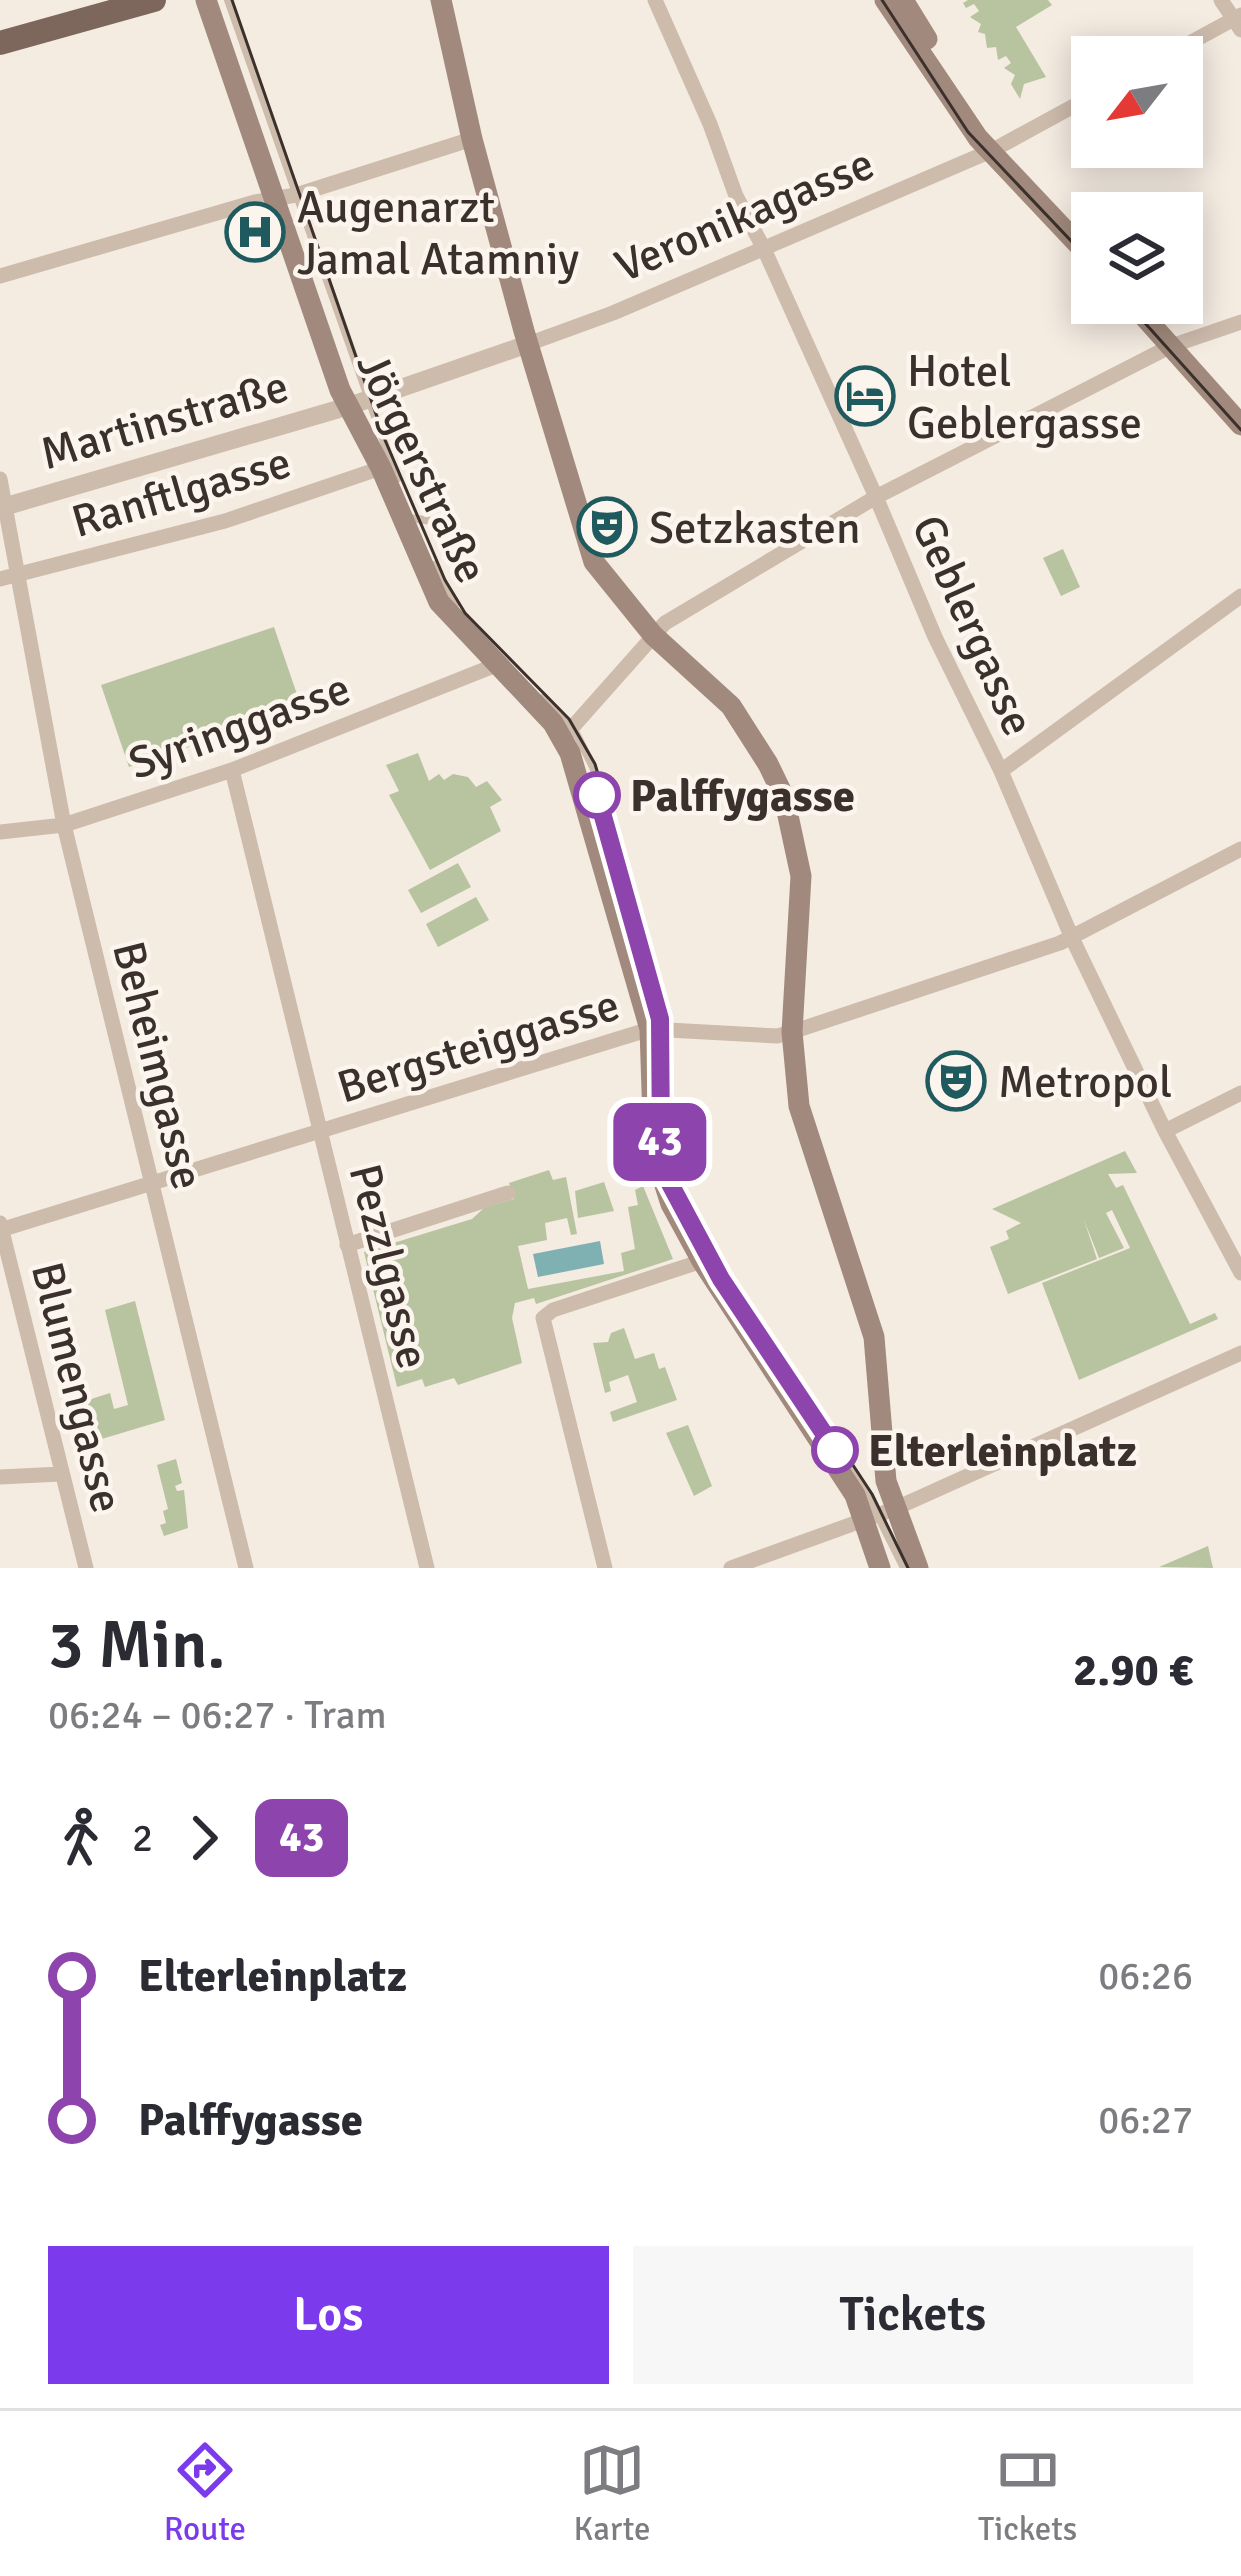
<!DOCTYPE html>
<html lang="de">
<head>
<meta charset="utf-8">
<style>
  :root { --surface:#fff; --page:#f7f7f7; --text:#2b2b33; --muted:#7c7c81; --line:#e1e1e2; --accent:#7c3aed }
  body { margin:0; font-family:Signika,sans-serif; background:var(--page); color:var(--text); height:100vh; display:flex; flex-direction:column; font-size:45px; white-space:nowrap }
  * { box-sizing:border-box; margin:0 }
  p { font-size:39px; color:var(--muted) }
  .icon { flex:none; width:66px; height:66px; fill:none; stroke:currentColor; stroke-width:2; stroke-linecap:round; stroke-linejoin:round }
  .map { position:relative; height:1568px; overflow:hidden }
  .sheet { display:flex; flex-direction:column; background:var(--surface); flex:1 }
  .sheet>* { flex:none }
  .badge { padding:0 24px; border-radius:18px; font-size:42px; line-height:78px }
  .needle { width:78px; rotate:239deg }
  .controls { position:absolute; left:1071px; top:36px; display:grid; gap:24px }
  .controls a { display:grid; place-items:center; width:132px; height:132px; border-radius:0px; background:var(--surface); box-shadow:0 6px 30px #0003; font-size:60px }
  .map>.badge { position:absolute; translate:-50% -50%; box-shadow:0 0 0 6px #fff }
  .legs { display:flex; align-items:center; gap:18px; height:132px; padding:0 48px; font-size:39px }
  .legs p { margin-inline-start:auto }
  .summary { display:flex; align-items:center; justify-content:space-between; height:204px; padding:0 48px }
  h1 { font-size:66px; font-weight:600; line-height:90px }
  .button { display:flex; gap:24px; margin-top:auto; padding:24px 48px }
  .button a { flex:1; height:138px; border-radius:0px; background:var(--accent); color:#fff; font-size:48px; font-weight:600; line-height:138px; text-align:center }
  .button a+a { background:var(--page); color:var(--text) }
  ul { padding:0 48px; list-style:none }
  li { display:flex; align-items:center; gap:42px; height:144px; font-size:45px }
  li i { display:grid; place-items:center; width:18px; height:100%; margin:0 15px; background:currentColor }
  li i::after { content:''; width:30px; height:30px; margin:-15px; border:9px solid; border-radius:50%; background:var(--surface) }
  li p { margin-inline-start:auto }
  li:first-child i { background:linear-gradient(#0000 50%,currentColor 0) }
  li:last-child i { background:linear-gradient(currentColor 50%,#0000 0) }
  .menu { display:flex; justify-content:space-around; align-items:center; height:168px; border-top:3px solid var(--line); background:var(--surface); font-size:33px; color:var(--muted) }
  .menu a { display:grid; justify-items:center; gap:6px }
  .menu .active { color:var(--accent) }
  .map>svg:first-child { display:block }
</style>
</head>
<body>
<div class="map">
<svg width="1241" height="1568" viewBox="0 0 1241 1568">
  <rect width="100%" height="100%" fill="#f4ebe1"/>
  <path fill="#b8c4a0" d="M968,0H1048L1052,5L1016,27L1046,77L1024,84L1020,99L1011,84L1015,75L1004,68L1011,63L1006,56L998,60L996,47L987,48L985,34L978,32L981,24L970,17L979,11L974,4L966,8L963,3Z
    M1063,549L1080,587L1061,596L1043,558Z
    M274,627L302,709L129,767L101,685Z
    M418,753L429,781L439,774L444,780L453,774L468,777L476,787L487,781L502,800L490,807L501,831L430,870L389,795L399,791L386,765Z
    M458,863L471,887L421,913L408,890Z
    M476,897L489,920L438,947L426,924Z
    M1125,1151L1137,1173L1108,1174L1116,1188L1123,1185L1190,1324L1215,1313L1218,1319L1079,1380L1042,1283L1130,1248L1112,1210L1106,1213L1124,1248L1099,1258L1084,1220L1097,1259L1008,1294L990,1247L1009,1239L1006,1231L1021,1223L992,1209Z
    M549,1170L553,1180L566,1177L577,1234L571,1235L567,1218L545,1223L547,1240L518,1246L528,1289L624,1271L621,1253L635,1249L628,1207L638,1205L635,1190L643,1186L673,1259L536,1304L534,1298L515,1303L512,1318L522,1363L458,1385L454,1378L425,1387L422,1379L397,1387L364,1252L472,1219L484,1208L514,1199L509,1183Z
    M604,1182L614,1211L578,1218L575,1191Z
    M135,1301L165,1420L95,1441L85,1401L110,1393L114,1409L128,1405L105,1310Z
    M624,1328L635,1359L654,1353L659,1369L665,1367L677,1400L613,1422L610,1412L637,1402L628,1375L609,1382L611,1391L605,1393L593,1343L608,1342L611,1333Z
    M688,1425L712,1486L694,1496L666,1433Z
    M176,1459L182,1483L175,1486L177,1491L184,1490L188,1528L164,1536L160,1525L166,1523L163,1511L168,1509L157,1465Z
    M1208,1546L1213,1568L1159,1567Z"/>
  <path fill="#7fb0b2" d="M600,1241L604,1264L538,1277L533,1254Z"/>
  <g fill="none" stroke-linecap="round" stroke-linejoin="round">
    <path stroke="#cdbbac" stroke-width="8" d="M228,0L397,479
      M410,518L432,521
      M434,565L455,605
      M543,698L577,735L593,767L663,1013L667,1160
      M776,1355L865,1490L904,1568"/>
    <path stroke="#cdbbac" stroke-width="15" d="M655,0L710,124L736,196L764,249L876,497L935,637L1001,771L1072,938L1165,1131L1241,1273
      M1221,0L1241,30
      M1164,57L1241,15
      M0,276L255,202L296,195L472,139
      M528,344L613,313L993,150L1092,96
      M0,479L64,825L246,1568
      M0,579L225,521L381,468
      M562,739L665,623L876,497L1171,346L1241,322
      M232,770L427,1568
      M1001,771L1241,596
      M0,832L64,825L232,770L496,665
      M1165,1131L1241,1093
      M0,1223L86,1568
      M0,1230L650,1029L777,1036L792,1032L1060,943L1241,849
      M347,1245L508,1193
      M0,1477L61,1474
      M605,1568L543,1318L553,1310L702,1261
      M731,1568L894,1509L1241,1353"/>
    <path stroke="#cdbbac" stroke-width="18" d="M0,508L349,406L528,344"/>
    <path stroke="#a18a7d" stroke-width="21" d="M206,0L340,390L381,468L439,602L553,723L570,753L650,1029L654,1151L671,1204L702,1261L855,1495L880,1568
      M441,0L472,139L524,331L594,562L653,635L731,706L768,764L784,797L801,876L792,1032L799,1106L874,1337L886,1481L918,1568
      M885,0L978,138L1092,259
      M903,0L927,39
      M1132,303L1241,425"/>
    <path stroke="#7d675c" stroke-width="24" d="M0,43L154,0"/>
    <path stroke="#3b302b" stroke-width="3" d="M232,0L385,440L445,580L465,613L569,719L595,764L663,998L669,1046L668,1150L680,1192L716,1257L872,1494L908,1568
      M882,0L968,132L1092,263
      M1127,303L1241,430"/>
  </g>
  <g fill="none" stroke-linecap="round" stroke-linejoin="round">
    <g stroke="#fff" stroke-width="27">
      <path id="line-1" d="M597,795L660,1019L661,1145L668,1180L721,1279L835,1450"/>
    </g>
    <use href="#line-1" stroke="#8e44ad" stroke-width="18"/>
  </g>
  <defs>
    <g id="hospital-ring" transform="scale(3)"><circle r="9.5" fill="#fbf5ee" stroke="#1f5a5e" stroke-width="1.5"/><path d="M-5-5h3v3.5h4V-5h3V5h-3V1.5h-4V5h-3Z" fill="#1f5a5e"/></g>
    <g id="hotel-ring" transform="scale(3)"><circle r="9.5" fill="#fbf5ee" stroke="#1f5a5e" stroke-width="1.5"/><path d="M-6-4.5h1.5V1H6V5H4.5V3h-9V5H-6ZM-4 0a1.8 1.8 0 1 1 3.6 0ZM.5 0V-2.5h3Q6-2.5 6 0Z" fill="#1f5a5e"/></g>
    <g id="theatre-ring" transform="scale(3)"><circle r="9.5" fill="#fbf5ee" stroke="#1f5a5e" stroke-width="1.5"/><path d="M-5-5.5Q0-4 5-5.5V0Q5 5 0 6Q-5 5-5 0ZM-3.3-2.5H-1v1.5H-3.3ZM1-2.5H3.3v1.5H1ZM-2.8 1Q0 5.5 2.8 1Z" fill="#1f5a5e"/></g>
  </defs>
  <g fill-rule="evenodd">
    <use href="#hospital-ring" x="255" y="232"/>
    <use href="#hotel-ring" x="865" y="396"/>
    <use href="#theatre-ring" x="607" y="527"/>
    <use href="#theatre-ring" x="956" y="1081"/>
  </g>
  <g fill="#fff" stroke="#8e44ad" stroke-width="6">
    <circle cx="597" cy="795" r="21"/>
    <circle cx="835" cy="1450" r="21"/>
  </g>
  <g text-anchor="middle" stroke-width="9" stroke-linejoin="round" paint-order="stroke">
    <g font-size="45" fill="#3b302b" stroke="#fbf5ee" text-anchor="start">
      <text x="297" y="222">Augenarzt<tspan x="297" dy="52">Jamal Atamniy</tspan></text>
      <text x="907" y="386">Hotel<tspan x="907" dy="52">Geblergasse</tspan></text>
      <text x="649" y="543">Setzkasten</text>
      <text x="998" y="1097">Metropol</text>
    </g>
    <g font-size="45" fill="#3b302b" stroke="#fbf5ee">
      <text transform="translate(744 214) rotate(-23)" y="16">Veronikagasse</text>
      <text transform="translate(164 419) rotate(-16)" y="16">Martinstraße</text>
      <text transform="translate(423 467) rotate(65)" y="16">Jörgerstraße</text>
      <text transform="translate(181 491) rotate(-16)" y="16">Ranftlgasse</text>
      <text transform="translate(974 625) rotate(66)" y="16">Geblergasse</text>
      <text transform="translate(239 725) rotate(-20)" y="16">Syringgasse</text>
      <text transform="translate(478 1045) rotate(-17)" y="16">Bergsteiggasse</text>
      <text transform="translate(159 1065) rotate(76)" y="16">Beheimgasse</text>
      <text transform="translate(390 1266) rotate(76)" y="16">Pezzlgasse</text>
      <text transform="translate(78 1387) rotate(76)" y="16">Blumengasse</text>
    </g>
    <g font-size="45" font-weight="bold" fill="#3b302b" stroke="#fbf5ee" text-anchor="start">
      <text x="630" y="811">Palffygasse</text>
      <text x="868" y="1466">Elterleinplatz</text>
    </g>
  </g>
</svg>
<div class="controls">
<a><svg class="needle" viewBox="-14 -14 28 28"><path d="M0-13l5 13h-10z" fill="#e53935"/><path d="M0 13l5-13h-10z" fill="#7c7c81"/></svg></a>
<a><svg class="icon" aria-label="layers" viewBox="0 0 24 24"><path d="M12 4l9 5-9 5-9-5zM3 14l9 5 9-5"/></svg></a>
</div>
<b class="badge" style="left:660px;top:1142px;background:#8e44ad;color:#fff">43</b>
</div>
<section class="sheet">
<div class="summary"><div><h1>3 Min.</h1><p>06:24 – 06:27 · Tram</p></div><b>2.90 €</b></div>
<div class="legs"><svg class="icon" aria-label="walk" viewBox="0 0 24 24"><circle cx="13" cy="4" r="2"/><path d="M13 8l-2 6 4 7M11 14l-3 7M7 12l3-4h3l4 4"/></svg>2<svg class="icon" aria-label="forward" viewBox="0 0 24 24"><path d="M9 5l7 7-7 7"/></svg><b class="badge" style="background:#8e44ad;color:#fff">43</b></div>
<ul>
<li><i style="color:#8e44ad"></i><b>Elterleinplatz</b><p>06:26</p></li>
<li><i style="color:#8e44ad"></i><b>Palffygasse</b><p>06:27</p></li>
</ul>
<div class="button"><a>Los</a><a>Tickets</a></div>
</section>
<nav class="menu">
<a class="active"><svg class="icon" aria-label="directions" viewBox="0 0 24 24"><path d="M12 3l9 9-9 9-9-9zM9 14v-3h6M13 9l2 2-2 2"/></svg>Route</a>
<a><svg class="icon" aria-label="map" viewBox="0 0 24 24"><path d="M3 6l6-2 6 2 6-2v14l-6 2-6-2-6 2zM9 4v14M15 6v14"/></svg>Karte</a>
<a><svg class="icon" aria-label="tickets" viewBox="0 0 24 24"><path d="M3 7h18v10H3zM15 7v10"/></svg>Tickets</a>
</nav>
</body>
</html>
